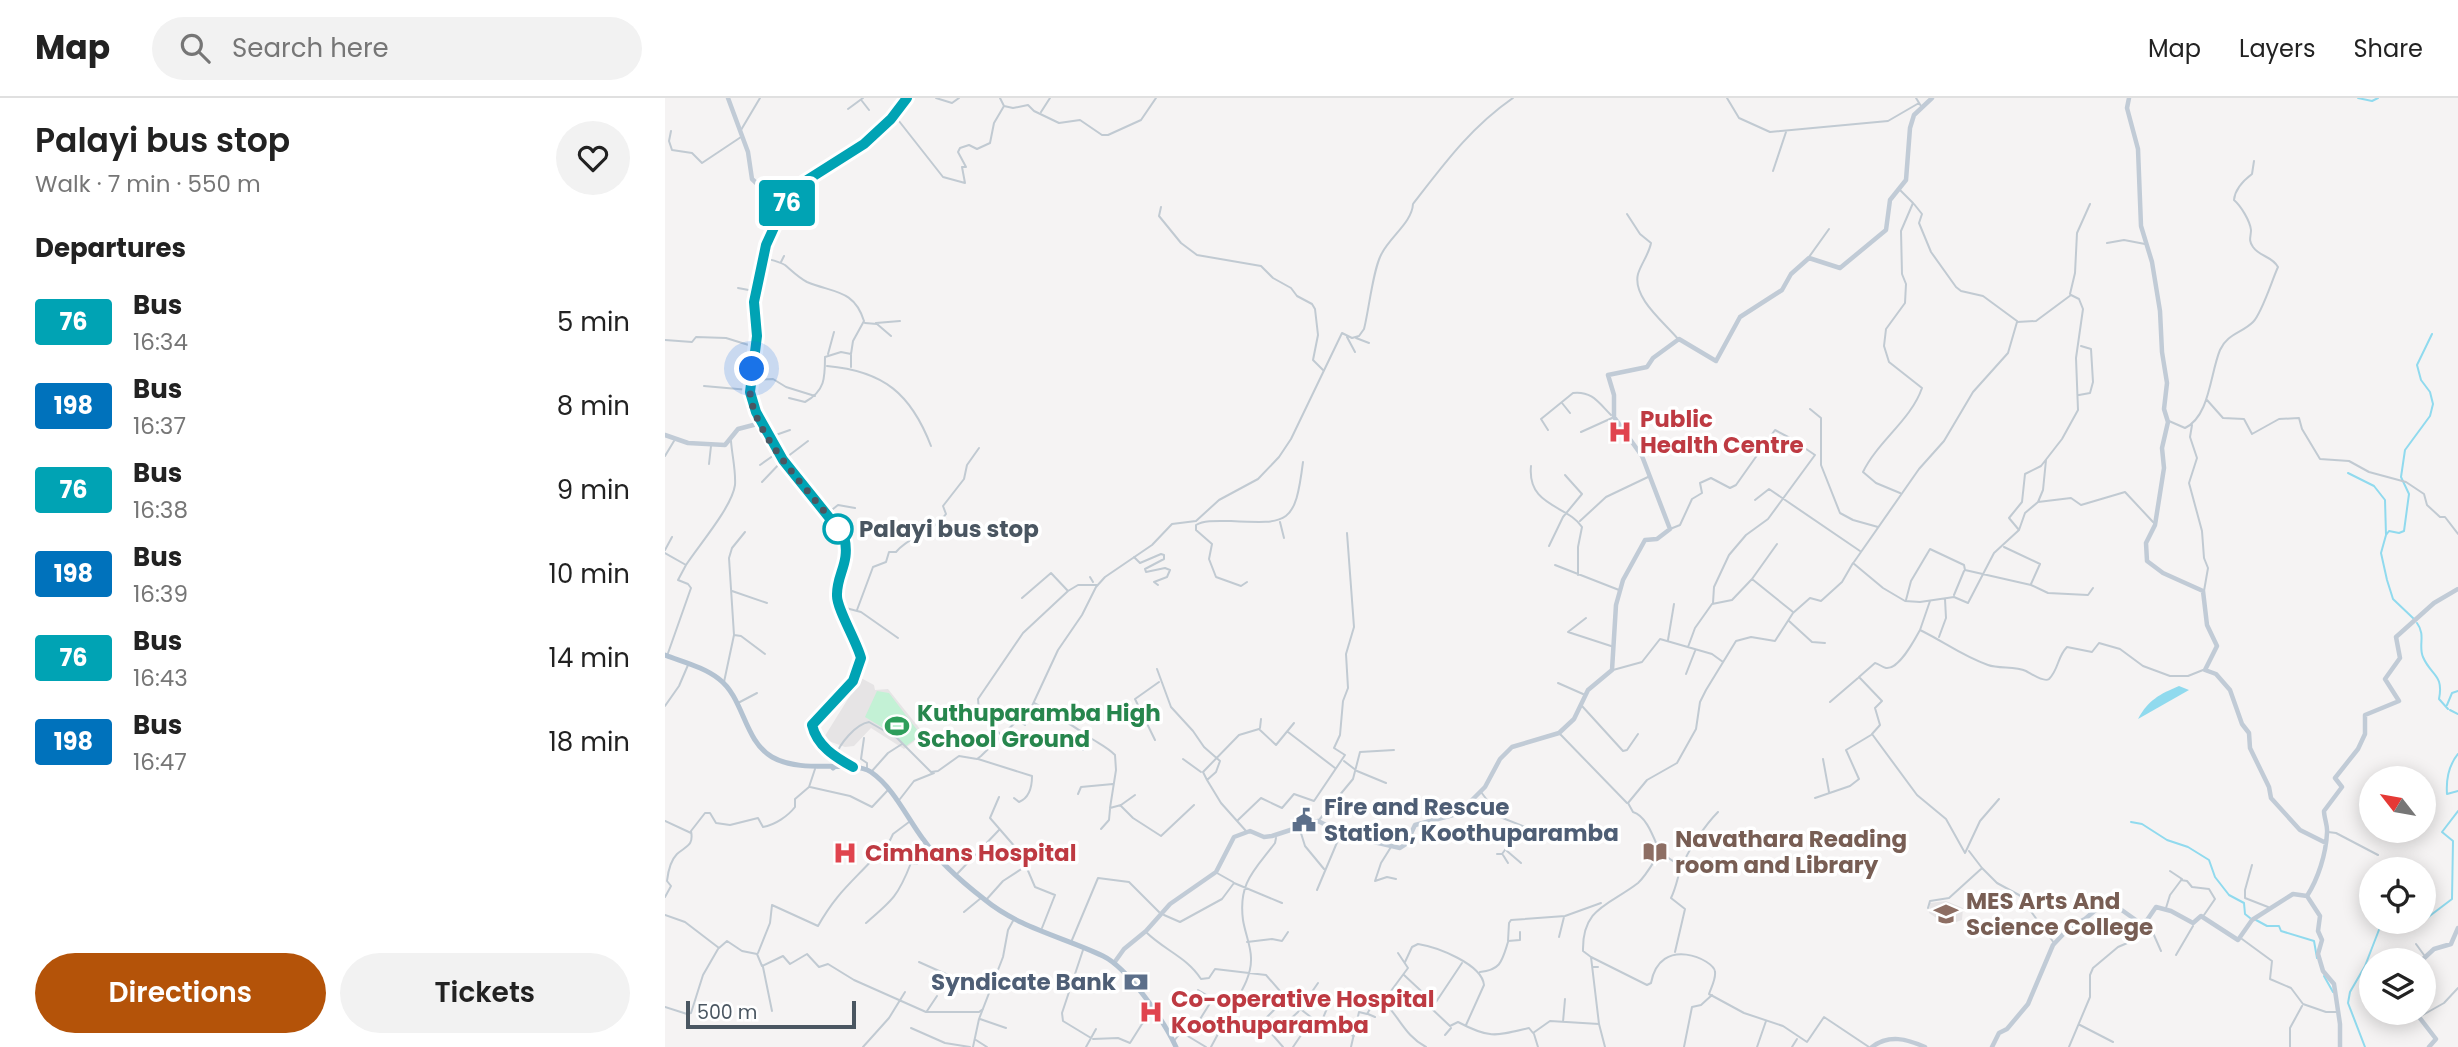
<!DOCTYPE html>
<html lang="en">
<head>
<meta charset="utf-8">
<style>
  :root { --surface:#fff; --page:#f2f2f2; --text:#222; --muted:#767676; --line:#e0e0e0; --accent:#b45309 }
  body { margin:0; font-family:Poppins,sans-serif; background:var(--page); color:var(--text); height:100vh; display:flex; flex-direction:column; font-size:26px; white-space:nowrap }
  * { box-sizing:border-box; margin:0 }
  p { font-size:23px; color:var(--muted) }
  .icon { flex:none; width:38px; height:38px; fill:none; stroke:currentColor; stroke-width:2; stroke-linecap:round; stroke-linejoin:round }
  .map { position:relative; flex:1; overflow:hidden }
  .sheet { display:flex; flex-direction:column; background:var(--surface); width:665px }
  .sheet>* { flex:none }
  .badge { padding:0 14px; border-radius:5px; font-size:24px; line-height:46px }
  .needle { width:46px; rotate:301deg }
  .fabs { position:absolute; left:1694px; top:668px; display:grid; gap:14px }
  .fabs a { display:grid; place-items:center; width:77px; height:77px; border-radius:50%; background:var(--surface); box-shadow:0 4px 18px #0003; font-size:35px }
  .scale { position:absolute; left:21px; bottom:18px; width:170px; box-sizing:border-box; padding-left:7px; border:4px solid #4a5661; border-top:0; font-size:19px; line-height:24px; white-space:nowrap; color:#4a5661; -webkit-text-stroke:5px #fff; paint-order:stroke }
  .you { position:absolute; width:35px; height:35px; margin:-18px; border:5px solid #fff; border-radius:50%; background:#1a73e8; box-shadow:0 0 0 10px #1a73e833 }
  .map>.badge { position:absolute; translate:-50% -50%; box-shadow:0 0 0 4px #fff }
  h2 { padding:0 35px; font-size:26px; line-height:63px }
  .round { display:grid; place-items:center; flex:none; width:74px; height:74px; border-radius:37px; background:var(--page) }
  .summary { display:flex; align-items:center; justify-content:space-between; height:119px; padding:0 35px }
  h1 { font-size:33px; font-weight:600; line-height:52px }
  .primary-button { display:flex; gap:14px; margin-top:auto; padding:14px 35px }
  .primary-button a { flex:1; height:80px; border-radius:42px; background:var(--accent); color:#fff; font-size:28px; font-weight:600; line-height:80px; text-align:center }
  .primary-button a+a { background:var(--page); color:var(--text) }
  ul { padding:0; list-style:none }
  li { display:flex; align-items:center; gap:21px; height:84px; padding:0 35px }
  li div { flex:1 }
  li b { display:block; font-size:26px }
  li em { font-style:normal }
  li .badge { min-width:77px; font-weight:700; text-align:center }
  header { display:flex; align-items:center; gap:42px; box-sizing:border-box; height:98px; padding:0 35px; background:var(--surface); border-bottom:2px solid var(--line) }
  header strong { font-size:33px }
  nav { display:flex; gap:38px; margin-inline-start:auto; font-size:24px }
  .search { width:490px; height:63px; background:var(--page); display:flex; align-items:center; gap:18px; box-sizing:border-box; padding:0 24px; border-radius:38px; color:var(--muted); font-size:26px }
  main { display:flex; flex:1; min-height:0 }
  .map>svg:first-child { display:block }
</style>
</head>
<body>
<header>
<strong>Map</strong>
<div class="search"><svg class="icon" aria-label="search" viewBox="0 0 24 24"><circle cx="10" cy="10" r="6"/><path d="M15 15l6 6"/></svg>Search here</div>
<nav><a>Map</a><a>Layers</a><a>Share</a></nav>
</header>
<main>
<section class="sheet">
<div class="summary"><div><h1>Palayi bus stop</h1><p>Walk · 7 min · 550 m</p></div><a class="round"><svg class="icon" aria-label="heart" viewBox="0 0 24 24"><path d="M12 20l-8-8c-3-5 5-10 8-4 3-6 11-1 8 4z"/></svg></a></div>
<h2>Departures</h2>
<ul>
<li><span class="badge" style="background:#00a3b4;color:#fff">76</span><div><b>Bus</b><p>16:34</p></div><em>5 min</em></li>
<li><span class="badge" style="background:#0072bc;color:#fff">198</span><div><b>Bus</b><p>16:37</p></div><em>8 min</em></li>
<li><span class="badge" style="background:#00a3b4;color:#fff">76</span><div><b>Bus</b><p>16:38</p></div><em>9 min</em></li>
<li><span class="badge" style="background:#0072bc;color:#fff">198</span><div><b>Bus</b><p>16:39</p></div><em>10 min</em></li>
<li><span class="badge" style="background:#00a3b4;color:#fff">76</span><div><b>Bus</b><p>16:43</p></div><em>14 min</em></li>
<li><span class="badge" style="background:#0072bc;color:#fff">198</span><div><b>Bus</b><p>16:47</p></div><em>18 min</em></li>
</ul>
<div class="primary-button"><a>Directions</a><a>Tickets</a></div>
</section>
<div class="map">
<svg width="1793" height="949" viewBox="0 0 1793 949">
  <rect width="100%" height="100%" fill="#f5f3f3"/>
  <path fill="#e6e4e5" d="M196,580L209,587L210,592L223,591L259,636L239,651L206,630L189,648L180,649L158,641Z
    M1281,803L1298,810L1297,822L1282,827L1264,815L1265,805Z"/>
  <path fill="#c3f1d5" d="M212,593L224,595L256,637L241,648L230,637L200,619Z"/>
  <path fill="#90daee" d="M1514,588L1524,592L1473,621C1483,602 1495,596 1514,588Z"/>
  <g fill="none" stroke-linecap="round" stroke-linejoin="round">
    <path stroke="#90daee" stroke-width="2" d="M1693,0L1707,3L1713,0
      M1683,375L1709,388L1720,402L1721,437L1716,455L1722,482L1728,501L1749,521
      M1721,437L1724,433L1734,435L1739,433L1744,396L1736,379L1740,352L1765,318L1768,306L1765,294L1756,282L1752,267L1767,236
      M1752,525C1761,537 1753,548 1758,559C1766,578 1779,576 1774,601L1783,611
      M1782,607L1787,595L1793,593
      M1785,612L1793,616
      M1793,656C1784,667 1781,682 1782,696L1793,693
      M1466,724L1477,726L1502,742L1523,749L1544,762L1550,779L1564,797L1579,805L1580,816L1585,820
      M1759,818L1762,820L1787,801L1788,743L1777,734L1793,713
      M1591,822L1602,828H1614L1616,833L1649,843L1652,860
      M1659,878L1668,894
      M1700,949L1683,905L1685,894L1700,868L1717,824"/>
    <path stroke="#c1cad2" stroke-width="2" d="M271,0L287,5L294,0
      M335,0L339,8L348,10L363,7L369,13L394,25L415,22L437,37H443L476,22L491,0
      M1062,0L1074,20L1105,34L1223,23L1254,5
      M1251,0L1256,8
      M197,3L204,12
      M183,11L198,0
      M376,14L385,0
      M230,18L278,79L300,85L297,69H301L293,54L295,50L304,47L312,51L325,45L329,25L339,8
      M76,32L95,0
      M6,33L4,43L7,52L27,55L37,65L76,39
      M1108,73L1121,34
      M1235,92L1248,105L1236,133L1237,176L1241,186L1240,205L1221,231L1219,248L1224,264L1257,290C1246,322 1213,343 1198,374L1211,385L1235,395
      M1249,106L1257,116L1254,125L1266,154L1291,189L1296,193L1318,198L1352,223
      M496,109L494,118L516,145L532,157L596,168L608,180L626,190L632,198L647,206L650,211L653,237L648,262L658,272
      M962,116L975,136L986,145C984,156 976,166 973,176C967,200 1000,225 1013,241
      M1442,145L1459,142L1480,146
      M1144,159L1164,131
      M99,160C106,162 113,163 120,167C127,173 134,180 142,184C168,195 189,191 199,223L188,243L186,256L176,254L160,259C160,280 160,293 140,304L124,300
      M116,164L119,158
      M73,190L89,193
      M1405,196L1410,175L1412,135L1425,106
      M200,225L212,226L226,238
      M211,225L235,223
      M682,239L690,254
      M691,240L704,245
      M0,242L27,244L31,239L61,240L90,249
      M163,256L169,234
      M162,268C219,273 246,296 266,348
      M186,269V257
      M86,282L108,281L121,289L150,298
      M39,288L84,292
      M1414,297L1425,295L1428,284L1426,251L1416,248
      M1542,302L1558,320L1579,321L1587,336L1614,321L1634,320L1637,331L1655,361L1684,363L1704,374L1741,384L1759,396L1762,407L1775,419H1780L1793,436
      M897,305L905,315
      M1145,311L1156,320V367L1175,415L1188,422L1213,429
      M1504,323L1520,330C1545,318 1545,276 1555,252C1562,236 1577,235 1588,224C1597,215 1607,182 1613,169C1607,158 1595,159 1588,149C1583,142 1586,139 1586,132C1585,123 1576,108 1569,102C1570,91 1579,82 1587,76L1589,63
      M1527,327L1525,339L1532,360L1524,385L1537,433L1539,460L1543,470L1539,493
      M883,332L876,321L908,295C927,293 933,304 946,317
      M916,334L947,320
      M105,339L125,332
      M0,358L9,343
      M44,366L46,348
      M95,367L112,355
      M866,368C862,409 903,407 917,429L913,449V477
      M97,384L118,362L143,343
      M1090,402L1104,391L1195,453
      M1373,404L1378,392L1381,362
      M163,415L173,407L190,410
      M915,423L941,399L983,379
      M615,424L619,440
      M1005,431L1015,427L1027,401L1037,395L1035,385L1046,380L1065,390L1071,387L1110,332L1125,340L1150,357L1103,421L1081,437L1064,457L1049,489L1048,505
      M884,448L898,419L917,396L900,377
      M1339,449L1375,466L1366,486
      M0,452L7,439
      M0,455L21,467L13,482L23,486L26,490L2,558
      M469,459L475,465L496,456L499,457V461L480,471L481,474L500,470L505,472L502,479L489,484L493,487
      M1189,464L1254,371L1279,343L1308,294L1343,255L1352,224L1371,223L1406,197L1414,201L1418,211L1411,260L1413,312L1397,341L1376,368L1360,376L1357,404L1344,420L1354,432
      M21,467C34,447 67,409 70,387C71,373 67,357 66,343
      M890,467L954,492
      M425,479L428,484
      M1087,481L1112,446
      M582,484L576,488L551,479L544,461L547,446L531,432V427C540,422 553,423 564,423C624,426 630,427 638,364
      M67,493L102,505
      M1289,497L1299,473
      M357,500L386,475L403,493
      M1241,502L1246,483L1265,451L1299,467L1300,472L1366,487L1383,495L1423,497L1428,490
      M1265,503L1255,532C1278,543 1297,558 1323,567C1334,571 1350,568 1361,573C1365,575 1379,585 1384,581C1394,571 1392,559 1402,549L1427,554L1434,545L1455,551L1478,568L1505,578H1523L1538,572
      M177,509L196,514L233,540
      M192,512L208,469L221,464L224,454H231C245,437 268,435 281,416L278,408L299,381L302,367L314,350
      M921,520L903,534L949,549
      M1124,523L1147,544L1160,545
      M1255,532C1250,541 1234,572 1221,570C1217,569 1214,566 1210,565L1194,579L1217,603L1210,610L1215,627L1207,636L1252,697L1281,721L1300,755L1315,723L1334,701
      M69,537L76,538L100,556
      M1274,539L1281,520L1280,501
      M1003,542L1009,506
      M1023,549L1030,530L1047,506L1067,502L1087,481L1128,514
      M492,571L506,609L528,633L539,649L555,663L551,674L542,682L556,705L581,733
      M948,572L977,564L995,541L1047,556L1058,564
      M1021,576L1030,553
      M59,584L69,537L64,460L67,450L80,434
      M893,585L918,596
      M1165,604L1193,580
      M73,605L92,595
      M369,605C388,615 405,626 423,638C432,645 441,648 450,657L451,672L445,710L456,707L470,697
      M0,608L14,588L23,567
      M917,608L958,653L962,652L973,636
      M353,623L360,627
      M595,630L596,621
      M595,632L611,647L629,625
      M623,634L670,670
      M895,636L962,705
      M336,637L314,613L313,601L358,535L403,493L413,487H433
      M199,640L196,661L202,665V670
      M490,642L470,601L494,584
      M418,652L424,641
      M171,658C174,646 191,626 204,624L232,640L266,674L273,673L294,658L312,661L316,658L367,608L393,552L417,517L431,489L440,479L487,447L507,426L531,423L554,402L593,381L614,359L626,341L677,235L687,240L694,238L699,231C704,212 708,170 717,155C726,138 747,124 748,106C779,66 806,29 848,0
      M313,661L367,678C367,689 364,700 354,704L349,700
      M518,661L536,674
      M1158,661L1164,694
      M679,663L692,673L721,685
      M207,673L223,655L237,646
      M542,682L538,674L574,637L594,631
      M145,689L185,698L207,709L223,692
      M816,694L835,719L868,732L897,738
      M413,696L416,689L448,686
      M334,699L325,720L351,750L361,767
      M1150,700L1185,688L1194,681L1181,652L1206,637
      M235,701L249,683L269,675
      M456,708L468,720L496,738L529,707
      M573,722L596,700L617,710L629,696L649,703L680,657L669,650L675,637L678,603L683,590L681,556L689,529L682,435
      M654,722L688,681L695,654L729,652
      M0,723L26,735
      M436,731L444,722L445,711
      M635,732L640,748L659,771
      M1663,734L1671,735L1713,757
      M324,744L332,753
      M726,749L716,765L710,783L722,779L731,781
      M842,753L856,765
      M1304,753L1317,770L1332,785L1354,797L1389,845
      M995,754L1015,768
      M832,756H837L857,729
      M838,757L843,765
      M1587,767L1580,792V800L1603,809
      M552,775L568,784
      M292,776L334,732
      M1516,782L1522,783L1527,789L1544,791L1550,801L1539,817
      M652,792L676,735
      M0,799L6,788L2,783C3,774 5,763 12,756C21,748 29,748 26,733L40,715H45L51,725L65,727L93,720L98,729C110,727 123,718 130,709V701L144,689L150,671
      M321,802L338,783L361,768L370,789L390,797L377,830
      M1263,810L1265,803L1284,800L1316,771
      M1501,810L1505,797L1517,781L1505,773
      M299,814L316,800
      M0,817L20,824L54,850L62,843L77,853L92,856L97,868L118,858L125,866L142,856L154,869L163,866L189,882L261,914H314L318,911
      M499,817L515,824L557,801L569,785L617,805
      M201,825C228,802 233,798 246,765L252,766L263,753
      M481,834C499,852 522,859 536,881L544,880L550,871L601,877L621,900L651,923L689,938
      M855,834V842L843,843L844,825L846,822L900,818L936,805
      M894,839L899,819
      M1577,841L1607,863L1605,881L1626,890L1638,906L1661,914H1672
      M407,842L433,780L464,784L494,814
      M582,844L607,841L617,843L623,834
      M1751,846L1759,857
      M418,852L397,915L398,923L426,940
      M1010,854L1020,811L1006,800C1012,788 1013,776 1017,767C1025,750 1040,727 1053,714
      M93,855L105,825L107,807L153,828C171,796 185,786 209,760L216,761L228,736L244,724
      M1511,857L1528,828
      M926,859L918,853C917,809 945,807 973,785C981,778 989,763 995,754C989,741 982,718 968,714L963,705L982,682L1012,665L1031,631L1035,604L1041,592L1071,543L1086,539L1110,543L1128,515L1145,500L1156,503L1177,484L1188,465L1218,490L1240,503L1255,504L1289,499L1303,505L1329,455L1354,432L1360,415L1373,404L1406,400L1416,407L1460,394L1488,424
      M254,864L292,881L328,884
      M740,864L747,849L753,846C772,849 817,866 819,887L801,927
      M98,869L107,913
      M927,869H933
      M815,874C836,872 837,863 843,844
      M739,877L769,905L767,911L785,928L793,924C825,941 831,938 864,930L868,935L885,923L934,926L926,859L982,887L986,885C995,836 1050,862 1050,874C1051,881 1046,890 1044,896L1079,915L1118,928L1142,944L1159,919L1204,949
      M533,892L565,911
      M717,902C735,919 739,937 761,949
      M771,904L797,865
      M0,909L22,916L26,915L38,877L53,851
      M262,913L272,898
      M703,916L710,919
      M1756,918L1779,905L1793,890
      M315,921L341,930
      M561,921C570,902 587,882 586,860C586,848 580,835 578,822C573,784 590,772 610,745L611,740
      M898,924L900,901
      M656,925L665,903
      M532,926L547,902
      M598,926L618,949
      M934,926L940,949
      M1415,927L1448,944
      M246,930L280,945L305,949
      M516,934L523,923L554,934
      M869,936L873,949
      M608,937L633,914L653,885
      M780,937L786,930
      M428,941L453,940L465,945L477,926L489,914
      M311,942L322,949
      M509,943L516,934L541,949
      M198,949L224,920L240,894
      M308,949L314,921L338,859L343,832L349,821
      M421,949L431,931
      M546,949L561,921L589,932L621,900
      M628,949L647,921
      M686,949L694,914L702,916L711,901H720L743,870L733,855
      M1019,949L1027,909L1036,907L1047,897
      M1092,949L1101,923
      M1127,949L1132,941
      M1404,949L1425,899V877L1428,870L1453,849L1467,843L1478,825L1488,835L1496,853
      M1625,949V930L1637,908"/>
    <path stroke="#c1cbd6" stroke-width="4.5" d="M63,0L83,54L87,81L108,101L120,108
      M1464,0L1462,10L1473,51L1476,128L1487,164L1495,213L1497,254L1502,285L1499,311L1503,324L1497,350L1499,370L1490,427L1481,445L1482,463L1498,475L1538,493L1542,527L1552,548L1540,572L1551,576L1565,592L1577,626L1584,635L1585,650L1604,689L1606,700L1635,732L1661,745
      M0,337L23,345L60,347L73,331L96,325
      M188,668C170,659 152,648 147,627L151,619L188,583L196,560L172,498L181,459L179,438L118,362L96,325L88,305L85,292L92,238L89,204L101,147L117,112L140,84L199,45L229,17L242,0
      M1756,863L1769,851L1786,846L1793,830
      M449,865L459,851L481,833L505,806L551,774L569,739L585,733L599,739L607,738L653,723L683,738L735,750L741,746L750,727L788,717L800,709L820,689L835,661L847,649L894,635L909,621L923,592L947,572L951,507L958,482L980,442L992,441L1005,431L977,358L949,319V297L943,277L982,269L988,260L1014,241L1051,263L1075,219L1117,192L1126,176L1144,160L1175,170L1221,132L1225,102L1241,82L1245,30L1249,17L1267,0
      M1751,915L1771,941L1764,949
      M1207,949C1224,936 1242,941 1260,949
      M1327,949L1334,935L1342,931L1363,906L1388,847L1405,829L1420,821L1440,804L1444,803L1475,825L1482,822L1491,809L1506,813L1528,825L1536,818L1573,842L1587,822L1628,796L1642,798
      M1675,949V926L1669,886L1658,873L1653,856L1657,842L1653,833L1655,818L1642,798C1653,781 1661,756 1662,735C1663,728 1659,720 1659,713L1677,689L1670,680L1693,651L1700,636V617L1734,603L1720,581L1735,560L1731,539L1769,505L1793,491"/>
    <path stroke="#b3c2d1" stroke-width="5" d="M0,557C18,564 39,569 54,581C79,600 79,643 107,659C139,677 186,661 206,674C229,690 242,720 258,741C274,764 297,784 319,801C354,830 398,839 438,858C463,870 499,923 511,949
      M168,670L173,666L171,659"/>
  </g>
  <g fill="none" stroke-linecap="round" stroke-linejoin="round">
    <g stroke="#fff" stroke-width="16">
      <path id="line" d="M188,669C170,659 152,648 147,627L188,583L196,560C192,544 172,511 172,498C171,476 186,466 179,438L118,362L91,314L85,294L92,238L89,204L101,147L117,112L139,84L199,46L226,21L242,0"/>
    </g>
    <use href="#line" stroke="#00a3b4" stroke-width="10"/>
    <path stroke="#4a5661" stroke-width="7" stroke-dasharray="0 12.6" d="M87,271C86,278 85,285 85,293C87,337 148,396 173,431"/>
  </g>
  <defs>
    <g id="hospital-bare" transform="scale(1.89)"><path d="M-5-5h3v3.5h4V-5h3V5h-3V1.5h-4V5h-3Z" fill="#e0444e" stroke="#fff" stroke-width="2.5" paint-order="stroke"/></g>
    <g id="stadium-bare" transform="scale(1.89)"><path d="M0-5a6.5 5 0 1 0 0 10a6.5 5 0 1 0 0-10ZM-3.5-1.8h7v3.6h-7Z" fill="#2e9e5b" stroke="#fff" stroke-width="2.5" paint-order="stroke"/></g>
    <g id="civic-bare" transform="scale(1.89)"><path d="M-.6-6.5H3V-4.5H.6V-3L4-1V1h2V6H-6V1h2V-1L-.6-3ZM-1.2 2.5V6h2.4V2.5Z" fill="#5c6f8a" stroke="#fff" stroke-width="2.5" paint-order="stroke"/></g>
    <g id="library-bare" transform="scale(1.89)"><path d="M-6-4Q-3-5.5-.7-3.5V5Q-3 3-6 4ZM6-4Q3-5.5 .7-3.5V5Q3 3 6 4Z" fill="#8d6e63" stroke="#fff" stroke-width="2.5" paint-order="stroke"/></g>
    <g id="university-bare" transform="scale(1.89)"><path d="M0-5L7-2L0 1L-7-2ZM-4 1L0 2.5L4 1V4Q0 6-4 4Z" fill="#8d6e63" stroke="#fff" stroke-width="2.5" paint-order="stroke"/></g>
    <g id="bank-bare" transform="scale(1.89)"><path d="M-6-4H6V4H-6ZM0-2.3a2.3 2.3 0 1 0 0 4.6a2.3 2.3 0 1 0 0-4.6Z" fill="#5c6f8a" stroke="#fff" stroke-width="2.5" paint-order="stroke"/></g>
  </defs>
  <g fill-rule="evenodd">
    <use href="#hospital-bare" x="955" y="334"/>
    <use href="#stadium-bare" x="232" y="628"/>
    <use href="#civic-bare" x="639" y="722"/>
    <use href="#library-bare" x="990" y="754"/>
    <use href="#hospital-bare" x="180" y="755"/>
    <use href="#university-bare" x="1281" y="816"/>
    <use href="#bank-bare" x="471" y="884"/>
    <use href="#hospital-bare" x="486" y="914"/>
  </g>
  <circle fill="#fff" stroke="#00a3b4" stroke-width="3.5" cx="173" cy="431" r="14"/>
  <g text-anchor="middle" stroke-width="7" stroke-linejoin="round" paint-order="stroke">
    <g font-size="23" font-weight="bold" fill="#be3a42" stroke="#fff" text-anchor="start">
      <text x="975" y="329">Public<tspan x="975" dy="26">Health Centre</tspan></text>
      <text x="200" y="763">Cimhans Hospital</text>
      <text x="506" y="909">Co-operative Hospital<tspan x="506" dy="26">Koothuparamba</tspan></text>
    </g>
    <g font-size="23" font-weight="bold" fill="#4a5661" stroke="#fff" text-anchor="start">
      <text x="194" y="439">Palayi bus stop</text>
    </g>
    <g font-size="23" font-weight="bold" fill="#27864d" stroke="#fff" text-anchor="start">
      <text x="252" y="623">Kuthuparamba High<tspan x="252" dy="26">School Ground</tspan></text>
    </g>
    <g font-size="23" font-weight="bold" fill="#4e5e75" stroke="#fff" text-anchor="start">
      <text x="659" y="717">Fire and Rescue<tspan x="659" dy="26">Station, Koothuparamba</tspan></text>
      <text x="451" y="892" text-anchor="end">Syndicate Bank</text>
    </g>
    <g font-size="23" font-weight="bold" fill="#785e54" stroke="#fff" text-anchor="start">
      <text x="1010" y="749">Navathara Reading<tspan x="1010" dy="26">room and Library</tspan></text>
      <text x="1301" y="811">MES Arts And<tspan x="1301" dy="26">Science College</tspan></text>
    </g>
  </g>
</svg>
<div class="fabs">
<a><svg class="needle" viewBox="-14 -14 28 28"><path d="M0-13l5 13h-10z" fill="#e53935"/><path d="M0 13l5-13h-10z" fill="#767676"/></svg></a>
<a><svg class="icon" aria-label="locate" viewBox="0 0 24 24"><circle cx="12" cy="12" r="6"/><path d="M12 2v4M12 18v4M2 12h4M18 12h4"/></svg></a>
<a><svg class="icon" aria-label="layers" viewBox="0 0 24 24"><path d="M12 4l9 5-9 5-9-5zM3 14l9 5 9-5"/></svg></a>
</div>
<div class="scale">500 m</div>
<div class="you" style="left:87px;top:271px"></div>
<b class="badge" style="left:122px;top:105px;background:#00a3b4;color:#fff">76</b>
</div>
</main>
</body>
</html>
